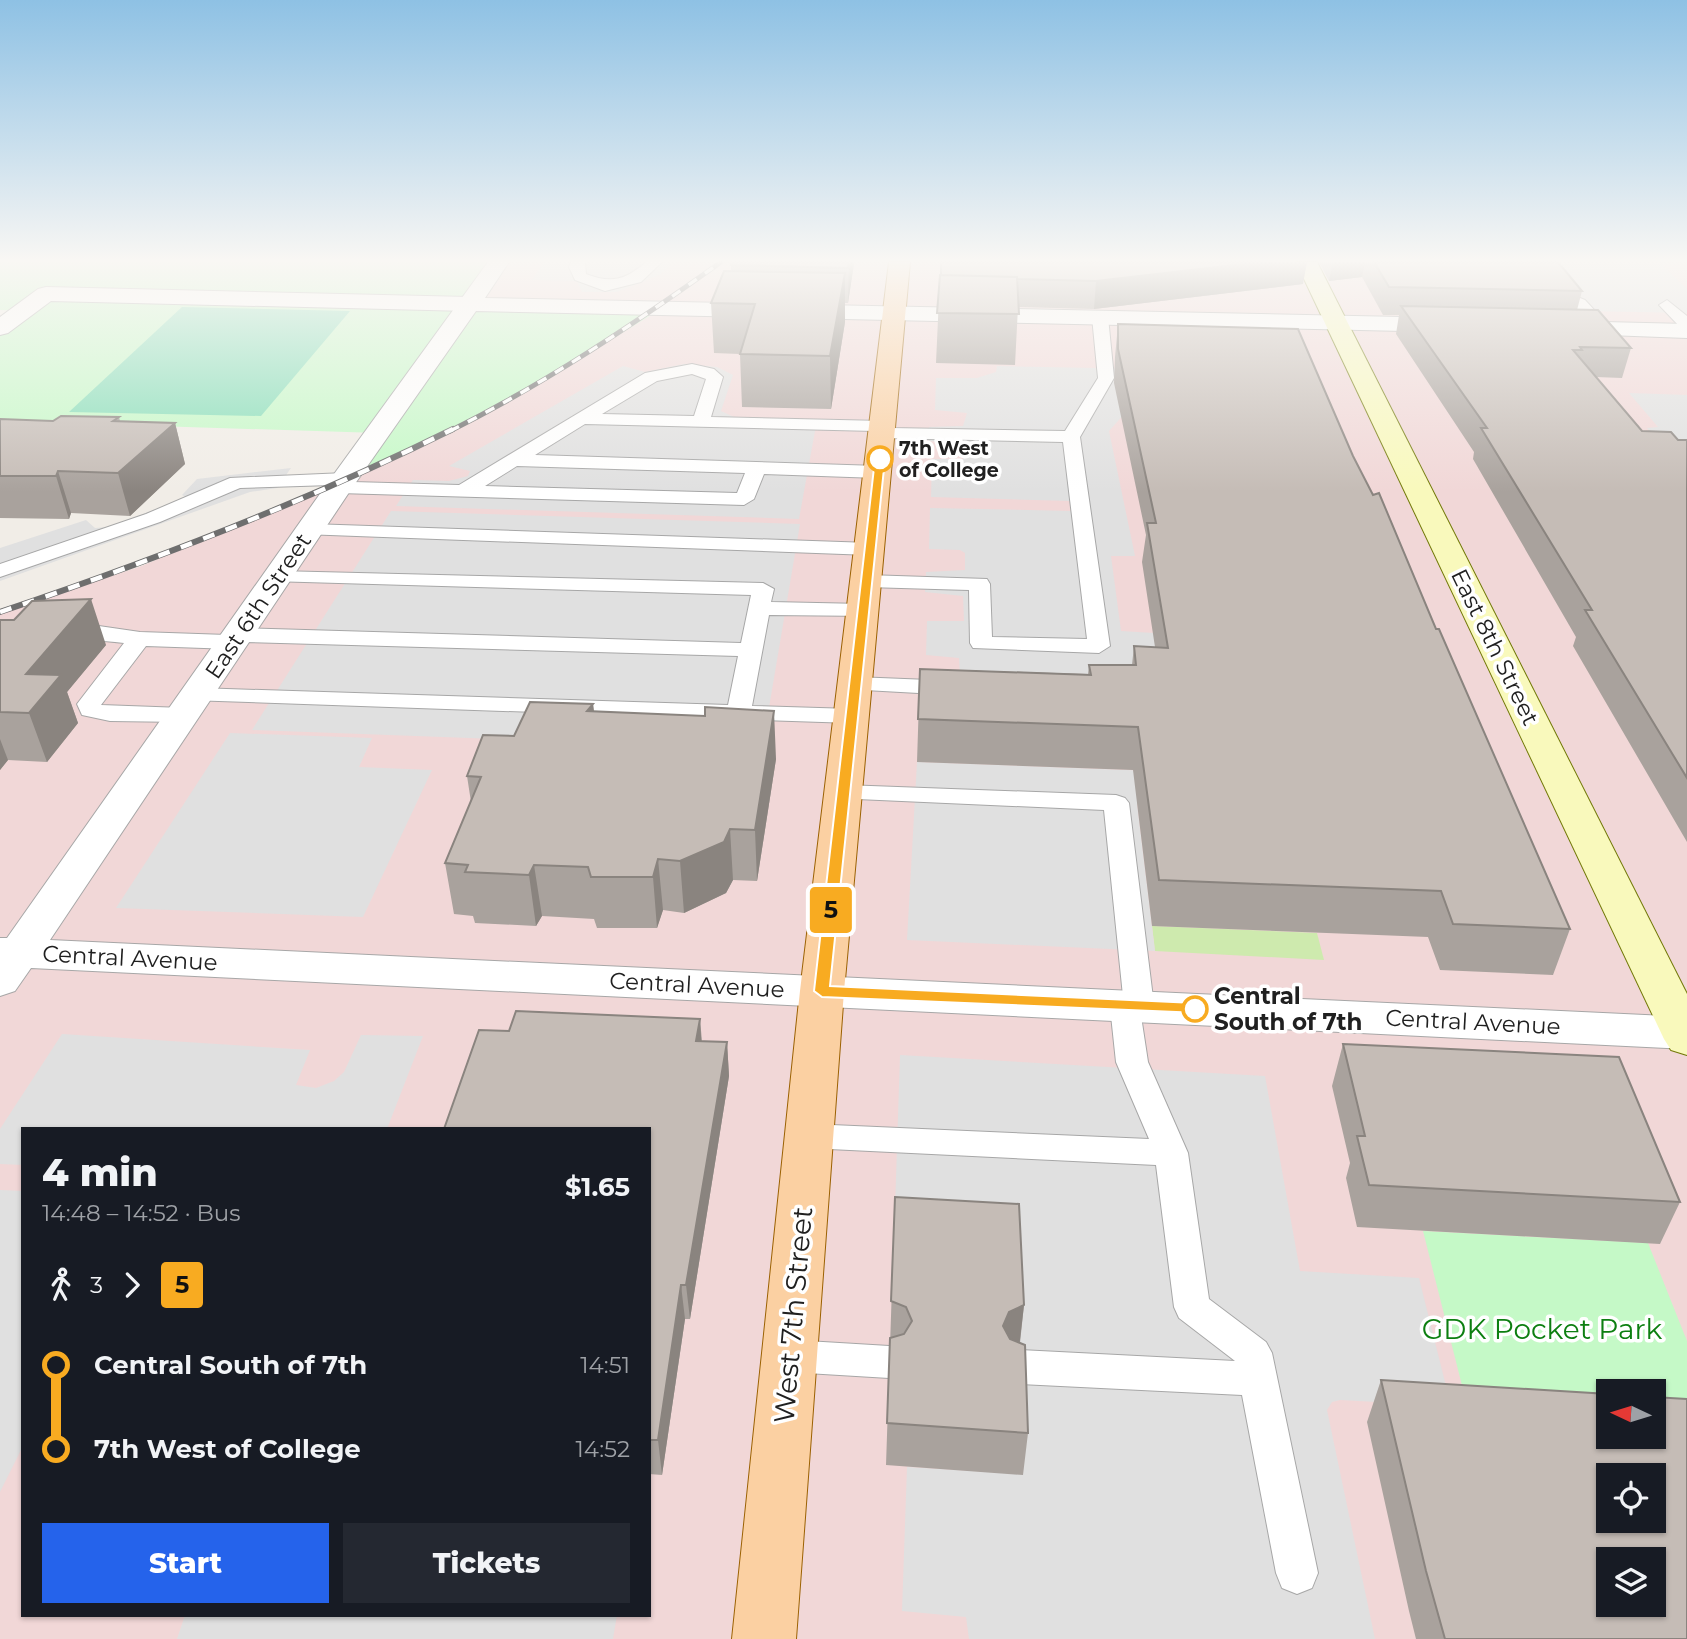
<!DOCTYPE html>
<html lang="en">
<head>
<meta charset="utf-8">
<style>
  :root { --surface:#171b24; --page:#242831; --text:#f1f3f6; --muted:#9ea1a6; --accent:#2563eb }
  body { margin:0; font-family:Montserrat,sans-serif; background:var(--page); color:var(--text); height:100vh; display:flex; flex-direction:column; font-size:26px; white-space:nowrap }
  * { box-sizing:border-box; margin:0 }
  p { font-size:23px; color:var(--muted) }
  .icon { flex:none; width:38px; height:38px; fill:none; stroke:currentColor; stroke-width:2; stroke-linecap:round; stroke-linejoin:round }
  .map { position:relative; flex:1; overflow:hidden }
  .panel { position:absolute; left:21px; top:1127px; width:630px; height:490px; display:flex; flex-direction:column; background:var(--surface); border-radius:0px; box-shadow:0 2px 5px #0004 }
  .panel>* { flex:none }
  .badge { padding:0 14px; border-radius:5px; font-size:24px; line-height:46px }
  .needle { width:46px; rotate:274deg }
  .controls { position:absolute; left:1596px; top:1379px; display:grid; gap:14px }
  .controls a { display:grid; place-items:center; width:70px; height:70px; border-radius:0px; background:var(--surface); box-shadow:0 2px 5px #0004; font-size:35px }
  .map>.badge { position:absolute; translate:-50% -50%; box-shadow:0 0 0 4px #fff }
  .legs { display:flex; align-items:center; gap:10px; height:77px; padding:0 21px; font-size:23px }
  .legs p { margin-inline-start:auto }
  .headline { display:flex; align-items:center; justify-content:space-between; height:119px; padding:0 21px }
  h1 { font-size:38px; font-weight:800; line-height:52px }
  .cta { display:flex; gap:14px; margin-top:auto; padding:14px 21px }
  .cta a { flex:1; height:80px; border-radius:0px; background:var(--accent); color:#fff; font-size:28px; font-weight:800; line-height:80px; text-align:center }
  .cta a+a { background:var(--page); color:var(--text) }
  ul { padding:0 21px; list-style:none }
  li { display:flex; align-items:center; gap:24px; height:84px; font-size:26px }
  li i { display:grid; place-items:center; width:10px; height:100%; margin:0 9px; background:currentColor }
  li i::after { content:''; width:18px; height:18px; margin:-9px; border:5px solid; border-radius:50%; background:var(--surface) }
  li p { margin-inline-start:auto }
  li:first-child i { background:linear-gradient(#0000 50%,currentColor 0) }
  li:last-child i { background:linear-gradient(currentColor 50%,#0000 0) }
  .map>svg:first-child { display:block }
</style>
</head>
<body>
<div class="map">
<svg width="1687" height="1639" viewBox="0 0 1687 1639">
  <rect width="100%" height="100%" fill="#f1ede7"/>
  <path fill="#f1d7d7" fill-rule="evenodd" d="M499,262H1687V1639H0V612L139,567L347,481ZM23,1129H649V1615H23ZM1608,1391H1654V1437H1608ZM1608,1475H1654V1521H1608ZM1608,1559H1654V1605H1608Z"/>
  <path fill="#ceeaae" d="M1152,926L1317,933L1324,960L1155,951Z"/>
  <path fill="#c5f9c7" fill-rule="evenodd" d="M0,262H499L378,433L0,421V329L24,311L0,310Z
    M473,305L662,308C561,373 455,427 347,481Z
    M1423,1231L1648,1243L1687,1341V1442L1473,1429ZM1608,1391H1654V1437H1608Z"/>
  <path fill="#86deb8" d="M182,307L350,311L261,416L69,412Z"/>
  <path fill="#e0e0e0" d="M544,262H674L659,275L617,292H582L577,281L532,280Z
    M1519,262H1659L1687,289V313L1583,311Z
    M684,364L717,367L733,375L721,411L734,417L817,420L799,519L396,506L413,480L449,481L468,476L470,471L449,466L623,366L645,372Z
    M997,366L1149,369L1153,382L1109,431L1135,556H1111L1121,631L1154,633L1251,688L960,677L959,658L926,655L927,621H964L963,596L925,592L926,572L965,570V553L960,550L929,549L930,508L1072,511L1071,501L931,497L932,459H963V444L928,441L929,427L963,426L967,413L935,410L936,378H977L996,372Z
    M1629,393L1687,395V466L1677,463L1647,428L1658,427Z
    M291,468L277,488L250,492L0,581V548L86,520L95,528L108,527L187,498L182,495L197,479Z
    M391,511L800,524L762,749L252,730Z
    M230,733L372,738L359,767L432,770L363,917L116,908Z
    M917,762L1204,773L1137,804L1155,951L907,940Z
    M62,1034L310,1050L296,1085L316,1088L334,1081L344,1072L361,1035L423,1036L387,1129H23V1165L0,1164V1129Z
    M900,1055L1265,1076L1300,1271L1419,1278L1451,1406L1340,1400L1332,1402L1327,1410L1375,1639H969L966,1617L902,1611L907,1467L1023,1474L894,1239Z
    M0,1190L23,1191V1446L0,1492Z
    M185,1615H617L613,1639H177Z"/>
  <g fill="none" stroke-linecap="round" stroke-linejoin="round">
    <g stroke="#a7a7a7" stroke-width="2">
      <path id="service" d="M571,262H585L586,274C611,284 626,280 646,262H662L641,282L605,291L575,280L569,267Z
        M1580,298L1585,300L1609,326V332H1597L1575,306V300Z
        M1667,300L1687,316V330L1681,328L1659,305Z
        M1100,312L1108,317L1114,378L1080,437L1110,646L1099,653L973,648L970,643L969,590L867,587L856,581L867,575L987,579L990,584L992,637L1087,639L1063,442L883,438L877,437L875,431L585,424L535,455L878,466L887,472L878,478L764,474L754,499L744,505L339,493L332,491L331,485L240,488L160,522L0,577V564L146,514L230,478L345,473L352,475L353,482L459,485L645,373L692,364L714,369L723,377L711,417L883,421L889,422L891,428L1065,431L1098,378L1092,317ZM692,374L706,379L694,416L602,414L657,381ZM517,466L745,473L737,493L485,486Z
        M310,524L870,543L880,549L870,555L303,534L300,530Z
        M277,571L763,583L774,589L771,602L863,604L874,611L871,616L769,615L752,706L852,709L860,711L864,716L860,721L852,723L189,700L185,695L189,690L197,688L728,705L738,656L244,642L241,647L233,649L146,646L101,705L183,708L191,710L195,715L191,720L183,722L110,721L82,715L77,704L124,643C77,636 46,644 0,656V642L54,628L92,625L140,632L227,635L238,628L741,643L751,595L270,581L266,577Z
        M855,677L954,681L962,683L966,688L962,693L954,695L847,689L843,684L847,679Z
        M844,785L1116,795L1125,798L1129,803L1154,1006L1150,1013L1141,1016L1148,1062L1188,1153L1209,1299L1266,1342L1272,1353L1318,1573L1312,1588L1297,1594L1282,1588L1276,1573L1242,1395L1020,1384L1007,1379L1001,1367L1007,1355L1020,1350L1235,1361L1179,1318L1174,1307L1156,1165L809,1148L797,1145L792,1136L797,1127L809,1124L1149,1139L1116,1062L1110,1006L1114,999L1123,996L1104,810L835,798L831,793L835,788Z
        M790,1340L889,1346L902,1350L908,1362L902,1374L889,1378L790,1372L777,1368L771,1356L777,1344Z"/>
    </g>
    <g stroke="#a7a7a7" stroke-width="2">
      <path id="minor" d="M46,287L469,297L480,304L469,311L51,301L8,333L0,335V317L38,289Z"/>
    </g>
    <g stroke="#a7a7a7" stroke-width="2">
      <path id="tertiary" d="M488,262H509L485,298L1450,318L1461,325L1450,332L476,311L352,488L50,940L1687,1017V1049L31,968L15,991L0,996V938H7L329,481Z
        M1563,321L1687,324V338L1555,333L1551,328L1555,323Z"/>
    </g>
    <g stroke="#717806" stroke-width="2">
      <path id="secondary" d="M1296,262H1317L1687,994V1055L1671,1050L1664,1039Z"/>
    </g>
    <g stroke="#9b6102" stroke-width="2">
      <path id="primary" d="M889,262H910L844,991L796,1639H732L800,991Z"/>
    </g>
    <use href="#service" fill="#fff" fill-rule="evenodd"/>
    <use href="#minor" fill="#fff" fill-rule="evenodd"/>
    <use href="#tertiary" fill="#fff" fill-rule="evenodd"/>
    <use href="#secondary" fill="#f9f9bc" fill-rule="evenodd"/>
    <use href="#primary" fill="#fbd0a2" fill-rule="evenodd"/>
    <g stroke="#6e6e6e" stroke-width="5">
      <path id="rail-far1" d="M450,431C546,383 634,324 721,262"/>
    </g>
    <g stroke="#6e6e6e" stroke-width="6">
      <path id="rail" d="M0,612C155,560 306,502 453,429"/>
    </g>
    <use href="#rail-far1" stroke="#fff" stroke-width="3.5" stroke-dasharray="10" stroke-linecap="butt"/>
    <use href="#rail" stroke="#fff" stroke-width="4.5" stroke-dasharray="12" stroke-linecap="butt"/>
  </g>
  <path fill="#a9a29d" d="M854,262L848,303H845V322L831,409L742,407L740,354L714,353L711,303L731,271V265Z
    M1319,262H1558L1582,291L1577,310L1631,348L1622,378L1596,377L1642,431L1678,440H1687V842L1573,646L1576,637L1473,459L1474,452L1396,334L1399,315H1383L1362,277L1329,281Z
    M940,275L1303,284L1094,309L1018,307L1015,365L936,363Z
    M1118,324L1353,456L1436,629L1570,929L1553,975L1440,970L1428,937L1152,926L1133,770L917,762L920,669L1088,674L1089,665H1132L1134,646L1155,647L1142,562L1146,535L1114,383L1115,357Z
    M119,417L120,421L175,423L185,464L130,516L71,513L69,519L0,518V419L53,421Z
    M0,620H14L106,645L67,692L78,723L47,762L8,760L0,770Z
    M593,704L594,711L776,759L757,881L733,880L726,893L684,913L663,910L657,928H597L594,919L542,916L536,926L475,923L473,916L454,914L445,863L471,802L467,776L514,736Z
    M700,1019L702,1041L727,1042L729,1076L690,1319H685L662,1475L649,1474V1129L509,1031Z
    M1343,1044L1680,1202L1660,1244L1357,1227L1346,1178L1350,1163L1332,1086Z
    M895,1197L1024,1305L1020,1343L1028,1433L1023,1475L886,1465Z
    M1381,1380L1687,1639H1416L1409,1611L1367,1422Z"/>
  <path fill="#8a847f" d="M849,262H854V264L848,303Z
    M1261,262H1307L1303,284L1094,309L1096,281Z
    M1333,262H1365L1362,277L1329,281Z
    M845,273V322L831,409L830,356Z
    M175,423L185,464L130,516L118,473Z
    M58,471L71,513L69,519L56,476Z
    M91,599L106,645L67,692L78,723L47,762L29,713L26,674Z
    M593,704L598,752L587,711Z
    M774,711L776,759L757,881L755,830Z
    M0,739L8,760L0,770Z
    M730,829L733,880L726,893L684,913L680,861Z
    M658,859L663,910L657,928L653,877Z
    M534,865L542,916L536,926L529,875Z
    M700,1019L702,1053L696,1041Z
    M727,1042L729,1076L690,1319L686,1285Z
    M681,1285L685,1319L662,1475L658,1440Z
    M1024,1305L1019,1348L1005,1354L1003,1326L1009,1312Z"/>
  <path fill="#c5bcb6" stroke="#8a847f" stroke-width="2" fill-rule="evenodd" d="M732,262H849L848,268L731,265Z
    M941,262H1261L1096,281L1017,279V277L941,275Z
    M1374,262H1558L1582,291L1389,287Z
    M724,271L845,273L830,356L740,354L755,304L711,303Z
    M940,275L1017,277L1019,314L937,313Z
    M1401,306L1598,310L1631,348L1580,347L1582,350H1573L1642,431L1671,432L1678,440H1687V778L1585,610H1592L1481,428H1487Z
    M1118,324L1298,329L1353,456L1373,495L1379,493L1436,629H1439L1570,929L1453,924L1441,891L1159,880L1138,727L918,719L920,669L1091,675L1089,665H1136L1134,646L1168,648L1147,523H1156L1118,349Z
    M61,416L119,417L113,421L175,423L118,473L58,471L56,476H0V419L53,421Z
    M91,599L26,674L61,675L29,713L0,712V620H14L32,601Z
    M530,702L593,704L587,711L705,716V707L774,711L755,830L730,829L724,842L680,861L658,859L653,877H591L588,867L534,865L529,875L465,872L468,865L445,863L481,777L467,776L483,735L514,736Z
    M516,1011L700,1019L696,1041L727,1042L686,1285H681L658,1440H649V1129H444L479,1030L509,1031Z
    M1343,1044L1619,1057L1680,1202L1369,1185L1357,1136H1365Z
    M895,1197L1019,1204L1024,1305L1009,1312L1003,1326L1010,1339L1025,1345L1028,1433L887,1423L890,1338L904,1334L912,1321L906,1307L891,1301Z
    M1381,1380L1608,1394V1437H1654V1397L1687,1399V1639H1445L1426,1571ZM1608,1475H1654V1521H1608ZM1608,1559H1654V1605H1608Z"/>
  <linearGradient id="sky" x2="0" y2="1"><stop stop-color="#8ec1e4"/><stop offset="0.53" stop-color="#f9f7f4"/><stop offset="1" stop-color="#f9f7f4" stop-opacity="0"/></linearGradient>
  <rect width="1687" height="492" fill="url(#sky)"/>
  <path fill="#f8ab21" stroke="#fff" stroke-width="2" d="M880,456L885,459L830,986L1195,1003L1200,1005V1013L822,997L814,991L875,459Z"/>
  <g fill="#fff" stroke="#f8ab21" stroke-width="3.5">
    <circle cx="880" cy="459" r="12"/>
    <circle cx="1195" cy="1009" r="12"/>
  </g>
  <g text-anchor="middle" stroke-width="7" stroke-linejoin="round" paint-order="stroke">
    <g font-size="19" font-weight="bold" fill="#202020" stroke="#fff" text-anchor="start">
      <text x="899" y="455">7th West<tspan x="899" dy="22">of College</tspan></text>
    </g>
    <g font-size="23" fill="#202020" stroke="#fff">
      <text transform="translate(258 606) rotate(-56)" y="8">East 6th Street</text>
      <text transform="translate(1495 647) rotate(64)" y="8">East 8th Street</text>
      <text transform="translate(130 958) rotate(3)" y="8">Central Avenue</text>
      <text transform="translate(697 985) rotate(3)" y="8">Central Avenue</text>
      <text transform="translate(1473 1022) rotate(3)" y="8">Central Avenue</text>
    </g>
    <g font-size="23" font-weight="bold" fill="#202020" stroke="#fff" text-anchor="start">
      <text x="1214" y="1004">Central<tspan x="1214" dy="26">South of 7th</tspan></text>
    </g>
    <g font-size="28" fill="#202020" stroke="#fff">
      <text transform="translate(793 1315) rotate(-85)" y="10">West 7th Street</text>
    </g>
    <g font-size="28" fill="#0d7f11" stroke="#fff">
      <text x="1542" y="1339">GDK Pocket Park</text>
    </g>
  </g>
</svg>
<div class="controls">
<a><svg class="needle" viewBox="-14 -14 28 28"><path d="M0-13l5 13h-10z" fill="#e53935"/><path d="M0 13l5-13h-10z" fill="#9ea1a6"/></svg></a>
<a><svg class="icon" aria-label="locate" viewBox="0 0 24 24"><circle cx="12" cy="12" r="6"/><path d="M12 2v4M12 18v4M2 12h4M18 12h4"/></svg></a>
<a><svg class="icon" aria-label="layers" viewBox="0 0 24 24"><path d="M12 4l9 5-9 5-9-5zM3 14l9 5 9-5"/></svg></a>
</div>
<b class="badge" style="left:831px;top:910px;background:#f8ab21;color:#111">5</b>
<section class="panel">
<div class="headline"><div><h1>4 min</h1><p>14:48 – 14:52 · Bus</p></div><b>$1.65</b></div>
<div class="legs"><svg class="icon" aria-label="walk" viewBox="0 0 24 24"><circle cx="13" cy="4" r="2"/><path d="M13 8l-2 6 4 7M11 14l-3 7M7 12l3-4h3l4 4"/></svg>3<svg class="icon" aria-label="forward" viewBox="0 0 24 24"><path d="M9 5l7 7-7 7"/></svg><b class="badge" style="background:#f8ab21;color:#111">5</b></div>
<ul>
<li><i style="color:#f8ab21"></i><b>Central South of 7th</b><p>14:51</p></li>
<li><i style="color:#f8ab21"></i><b>7th West of College</b><p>14:52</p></li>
</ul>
<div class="cta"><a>Start</a><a>Tickets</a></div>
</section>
</div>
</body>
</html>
